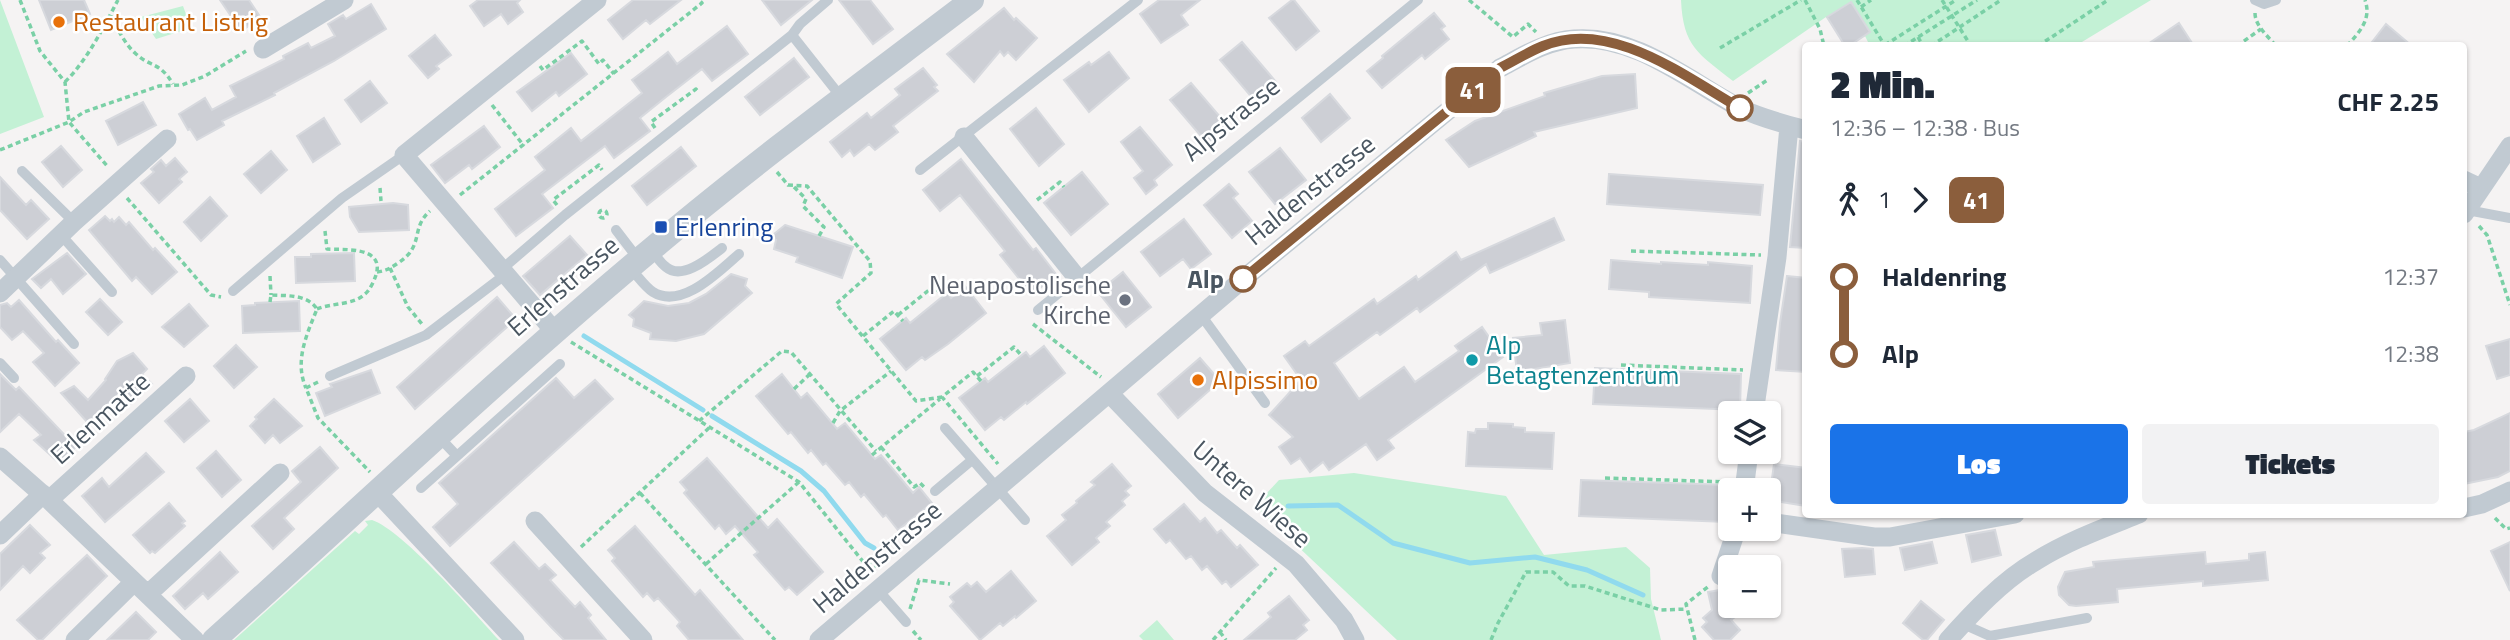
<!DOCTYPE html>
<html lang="de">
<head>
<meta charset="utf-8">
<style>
  :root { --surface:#fff; --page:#f2f2f3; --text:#1f2937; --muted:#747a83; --accent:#1a73e8 }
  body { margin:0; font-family:"Titillium Web",sans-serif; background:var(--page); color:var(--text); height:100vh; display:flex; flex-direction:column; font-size:26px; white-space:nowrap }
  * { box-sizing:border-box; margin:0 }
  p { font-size:23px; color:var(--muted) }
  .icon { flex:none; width:38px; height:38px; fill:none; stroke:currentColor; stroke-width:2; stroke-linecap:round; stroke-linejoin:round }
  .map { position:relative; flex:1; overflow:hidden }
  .details { position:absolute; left:1802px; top:42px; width:665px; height:476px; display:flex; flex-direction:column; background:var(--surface); border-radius:7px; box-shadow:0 2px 5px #0004 }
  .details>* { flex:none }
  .badge { padding:0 14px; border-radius:10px; font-size:24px; line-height:46px }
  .fabs { position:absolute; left:1718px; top:401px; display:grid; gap:14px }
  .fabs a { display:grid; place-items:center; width:63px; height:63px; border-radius:7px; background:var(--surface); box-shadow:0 2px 5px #0004; font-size:35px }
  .map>.badge { position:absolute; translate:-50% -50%; box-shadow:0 0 0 4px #fff }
  .legs { display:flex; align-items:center; gap:10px; height:77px; padding:0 28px; font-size:23px }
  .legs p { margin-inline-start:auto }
  .summary { display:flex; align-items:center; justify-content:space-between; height:119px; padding:0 28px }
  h1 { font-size:38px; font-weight:800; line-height:52px }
  .action { display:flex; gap:14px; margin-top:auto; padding:14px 28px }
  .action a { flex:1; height:80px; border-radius:7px; background:var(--accent); color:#fff; font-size:28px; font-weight:800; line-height:80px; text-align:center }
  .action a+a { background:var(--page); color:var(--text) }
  ul { padding:0 28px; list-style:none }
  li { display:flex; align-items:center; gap:24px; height:77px; font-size:26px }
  li i { display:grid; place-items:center; width:10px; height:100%; margin:0 9px; background:currentColor }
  li i::after { content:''; width:18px; height:18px; margin:-9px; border:5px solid; border-radius:50%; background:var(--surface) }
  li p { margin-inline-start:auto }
  li:first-child i { background:linear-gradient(#0000 50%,currentColor 0) }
  li:last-child i { background:linear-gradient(currentColor 50%,#0000 0) }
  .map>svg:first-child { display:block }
</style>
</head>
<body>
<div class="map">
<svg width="2510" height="640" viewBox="0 0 2510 640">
  <rect width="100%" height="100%" fill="#f5f3f3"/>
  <path fill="#c3f1d5" d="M0,0L44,117L0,134Z
    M1681,0H2151L2077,45L1870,46L1865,36L1849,45H1845L1826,17L1733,81C1699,54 1683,47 1681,0Z
    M183,6L191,28L156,39L141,17Z
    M1354,473L1506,496L1544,555L1626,547L1650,568L1651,599L1661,640H1397L1255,506L1279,480Z
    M372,520C404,531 473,612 499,640H234L355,531L359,534L368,525L365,521Z
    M1157,620L1174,640H1143L1139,636Z"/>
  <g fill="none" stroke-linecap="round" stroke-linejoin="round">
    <path stroke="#90daee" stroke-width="5" d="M584,336L703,410
      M712,416L801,471L824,491L865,543L874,548
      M1288,506L1338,505L1393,543L1470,563L1535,557L1587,570L1643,595"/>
  </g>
  <path fill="#cdcfd5" stroke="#d7d9de" stroke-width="2" d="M39,0H84L90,14L51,30Z
    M220,0H249L261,18L241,31Z
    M478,0H520L517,3L523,12L508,24L501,14L484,26L470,6Z
    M633,0H681L650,24L646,20L623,39L608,20Z
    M762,0H812L781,25Z
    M839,0H870L893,29L873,44Z
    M1159,0H1200L1181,15L1188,25L1161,43L1140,14Z
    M1292,0H1294L1319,31L1296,50L1269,18Z
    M1851,2L1870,32L1849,46H1845L1827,17Z
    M371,4L386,29L334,61L274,93L275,95L222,121L224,125L197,140L190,129L188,130L179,114L205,98L212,110L236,97L230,86L284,59L283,56L308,43L311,48L335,36L328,24L343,15L346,19Z
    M1004,8L1014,20L1016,18L1037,38L1016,60L1008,52L1004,56L1000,51L974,82L947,54Z
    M1434,13L1445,26L1441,29L1449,39L1425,59L1422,55L1382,88L1367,71L1383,58L1382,56Z
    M2179,23L2194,46H2145Z
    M2386,24L2412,46H2369Z
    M727,26L748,54L712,81L702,69L666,97L640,118L650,131L614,158L605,146L542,194L553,208L516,236L495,209L545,170L535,157L571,128L581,141L642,93L632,80L645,70L668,52L677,64Z
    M435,35L451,55L436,66L439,69L428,78L409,56Z
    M1242,42L1277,83L1255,101L1220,60Z
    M1109,52L1129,78L1089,112L1064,80L1089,62L1091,65Z
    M571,53L587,74L559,96L556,92L532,111L517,92Z
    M794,58L809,77L760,115L745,97Z
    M923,68L937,85L934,87L938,91L893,126L898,132L875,150L869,144L854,156L850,150L842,157L830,142L867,113L871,118L900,95L895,89Z
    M1635,74L1637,108L1534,132L1536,136L1469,167L1446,140L1475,121L1545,96L1544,93L1602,76Z
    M370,81L387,103L361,122L345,100Z
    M1191,83L1228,126L1207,143L1170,100Z
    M1330,94L1350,118L1321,142L1302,118Z
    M143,102L156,125L118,145L106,121Z
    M1036,108L1064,144L1039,166L1010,129Z
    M324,118L340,144L313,162L297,136Z
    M484,126L500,147L472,169L469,165L445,183L431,165Z
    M1140,127L1172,165L1154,180L1157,185L1146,194L1134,178L1143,171L1121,142Z
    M1800,141L1806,142V248L1790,247Z
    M61,146L82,170L63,187L42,162Z
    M681,147L696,166L647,205L632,186Z
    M1280,148L1306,180L1275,204L1249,172Z
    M271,151L287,170L261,193L244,174Z
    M175,158L187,172L179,179L182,182L159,203L141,183L154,172L151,169L161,160L166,166Z
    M961,159L1033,250L1036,248L1056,274L1032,295L1000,255L1005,251L960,195L940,211L923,190Z
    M1082,172L1108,204L1071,235L1044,203Z
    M1609,174L1763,185L1760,215L1607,204Z
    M0,177L26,205L31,200L49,219L27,239L0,210Z
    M1229,184L1238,194L1233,198L1252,221L1232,238L1204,205Z
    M210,197L227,216L201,241L184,222Z
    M393,203L408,205L409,230L359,232L350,217L349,207Z
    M105,216L110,221L112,219L114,222L119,217L126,225L129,222L153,250L155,248L177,272L152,294L136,277L132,281L89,230Z
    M1554,218L1564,240L1490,273L1486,264L1420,312L1417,308L1380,335L1377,332L1334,363L1359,399L1404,367L1415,382L1459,351L1455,346L1482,327L1503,357L1388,440L1394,448L1377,460L1366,444L1329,470L1323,462L1310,472L1300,458L1291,464L1279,447L1293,437L1269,415L1301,380L1284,356L1305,341L1309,346L1374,299L1377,304L1416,276L1418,280L1456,252L1461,260Z
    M1184,219L1211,254L1191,269L1183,259L1160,276L1141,252Z
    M785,225L853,247L842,278L796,262L798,257L774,249L776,240L769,238Z
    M570,236L587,255L540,295L523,276Z
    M67,253L86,274L63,294L51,279L41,288L32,279Z
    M354,253L355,281L296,283L295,257H311V254Z
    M1611,260L1661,264V262L1708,265V262L1752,266L1750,303L1649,297V292L1609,289Z
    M1123,272L1151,307L1126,327L1098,292Z
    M731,274L747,279L745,286L752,293L704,334L676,341L650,339L651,333L633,326L634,319L629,315L644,301L668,306L689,303L706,294Z
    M1787,276L1806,278V372L1776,370L1780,323Z
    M965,286L986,313L948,344L925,360L922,357L906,370L880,339L906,318L910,323L947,293L951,298Z
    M497,297L516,319L415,409L397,387Z
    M100,299L122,322L108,335L86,312Z
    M19,300L56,342L58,340L79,363L55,386L33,362L44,353L23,331L12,340L0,327V305L7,303L11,307Z
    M299,301L300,331L243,333L242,306L255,305V303Z
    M189,304L208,326L184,347L162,327Z
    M1565,320L1570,363L1517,372L1513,338L1542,335L1540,323Z
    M2510,339V375L2497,379L2486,346Z
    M236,345L257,367L234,388L214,366Z
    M1044,346L1065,373L1027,404L1026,402L1004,420L1001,417L985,430L959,398L985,378L988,382L1026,352L1030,357Z
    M133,353L147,369L142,374L152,384L128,406L118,395L88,423L61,393L74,386L88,400L106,380L105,379L117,361Z
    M1200,358L1220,381L1178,418L1158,394Z
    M1595,368L1741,374L1740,410L1593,404Z
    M371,370L380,393L325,416L316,393L332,387L330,384Z
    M0,374L16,390L19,387L76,447L59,463L34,440L41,435L19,414L0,432Z
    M782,374L801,398L807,393L837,429L845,423L875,459L881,455L913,493L919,487L932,503L898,530L886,515L883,517L864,494L861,497L849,482L845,485L826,463L823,465L811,450L808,453L791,432L788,434L756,396Z
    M556,378L574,398L595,380L613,399L450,546L433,527L458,504L439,483Z
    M190,399L209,421L184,442L165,421Z
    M274,399L302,426L280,443L273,435L265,443L250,426L257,419L255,417Z
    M2510,413V471L2498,477L2464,484V432L2474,430Z
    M1488,423L1513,424V427L1525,428V432L1554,433L1552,469L1466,466L1468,432L1475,433L1476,429H1488Z
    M320,447L338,468L284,518L294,529L273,549L252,526L301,482L292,471Z
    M216,451L241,480L222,497L197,468Z
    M146,453L164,472L105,522L82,496L102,478L109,487Z
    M707,458L768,528L777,519L823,572L797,595L789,587L785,590L754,555L758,552L735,526L726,534L719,525L715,529L684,493L687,490L680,482Z
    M1112,464L1131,486L1125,491L1129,495L1122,501L1125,505L1106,522L1110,526L1096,538L1099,542L1072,565L1047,536L1066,520L1062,515L1077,503L1076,501L1095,485L1091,482Z
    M1774,464L1806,468V506L1769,500Z
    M1581,480L1728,485L1726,522L1579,516Z
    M169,503L185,521L182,523L185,526L155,553L152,551L150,553L133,535Z
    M1184,504L1200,522L1205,518L1217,533L1221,530L1237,548L1240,545L1258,565L1231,587L1226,581L1222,584L1207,566L1202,570L1191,556L1186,559L1170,540L1166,543L1154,529Z
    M30,525L50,545L40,553L45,558L30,573L23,566L0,590V554Z
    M635,526L695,595L700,590L743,640H689L677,626L680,622L658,598L654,601L647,593L643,597L612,561L615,558L608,550Z
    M1995,530L2001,555L1972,562L1966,535Z
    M514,542L539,569L545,564L556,575L550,580L575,607L580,602L591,615L588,618L606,640H564L552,628L491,563Z
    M1932,542L1937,563L1905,570L1900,548Z
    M2510,542V591L2491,551Z
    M1862,548L1873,549L1875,574L1845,577L1842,549Z
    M220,552L238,572L208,599L203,593L185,609L173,596Z
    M2205,552L2206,564L2249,560V554L2265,552L2268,580L2203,586V581L2117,589L2118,602L2076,606L2069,605L2059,595L2058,587L2065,572L2094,567L2093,562Z
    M87,555L107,576L42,640H38L17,620Z
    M1011,571L1036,601L1016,618L1015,616L1003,626L1000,623L980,640L950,606L954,602L950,597L967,583L971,587L977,582L986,592Z
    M1731,588V606H1750L1731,620L1740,630L1730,640H1714L1702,627L1707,622L1703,618L1712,610L1708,592Z
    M1289,596L1309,620L1303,625L1307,630L1295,640H1244L1271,617L1268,613Z
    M1921,601L1944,620L1927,640H1923L1903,623Z
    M136,612L156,632L148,640H107Z"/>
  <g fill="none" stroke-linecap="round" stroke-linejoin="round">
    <path stroke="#7ad0a6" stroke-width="3.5" stroke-dasharray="5 3.5" stroke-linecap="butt" d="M20,0L40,51L65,82L69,122L108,167
      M1469,0L1513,37L1528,24L1536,32
      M1805,0L1820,29L1824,46
      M1857,0L1885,46
      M1942,0L1971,46
      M1861,7L1871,0
      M2255,13C2255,26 2268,36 2276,46
      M111,16C118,29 124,43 135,53C151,68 159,61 173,84
      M1918,37L1923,46
      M1885,45L1956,0
      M1904,46L1977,0
      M1931,46L2001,0
      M2038,46L2108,0
      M2237,46L2261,29
      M2347,46C2359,32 2372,20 2365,0
      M1720,48L1801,0
      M540,66L543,70L582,41L599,64L603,60L614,74
      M65,82C88,59 103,28 118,0
      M1748,93L1769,79
      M492,105L524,146
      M655,128L651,122L696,89L698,92
      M0,150L69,122L84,112L159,86L182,85L205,76L246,51
      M777,172L788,185L807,186L870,261L871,273L836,304L916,401L942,397
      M794,187L806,199L803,206L824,227L819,236
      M380,188L381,201
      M460,195L702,3L699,0
      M127,198L211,295L221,297
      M1037,200L1060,182L1064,187
      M557,205L553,200L599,165L602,170
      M599 214a4 4 0 1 1 8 0a4 4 0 1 1-8 0Z
      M2479,226L2487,235L2510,305
      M1631,251L1761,255
      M390,268L408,307L422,324
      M377,272C386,271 391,268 398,263C425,246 410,228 430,211
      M270,276L271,295
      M270,302L271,295C287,296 307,294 317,309C307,334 294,361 306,388
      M317,309C331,303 354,305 365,294C370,290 374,281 376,275C385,246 344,250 327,249L325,231
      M898,315L934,286L943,296
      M1033,324L1101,377
      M863,336L894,311L903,321
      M571,342L799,482L865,564L877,566
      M1621,365L1743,370
      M977,376L1014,347L1022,356
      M981,381L973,372L942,397L998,464
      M318,382L306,388L318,418L370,472
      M794,389L810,374
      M699,421L782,351L791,352L876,451
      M833,423L840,411L891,371
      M881,447L914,487L920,483L924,487
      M872,455L940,399
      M1605,478L1729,482
      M640,493L775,640
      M2495,518L2506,529L2510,528
      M581,547L710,427
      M706,564L799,482
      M910,609L919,580L950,584
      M913,631L921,640
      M1220,632L1226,640
      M1213,640L1276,568
      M1491,640L1498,623L1526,572H1553L1569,586H1585L1661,610L1687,609
      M1695,640L1686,604L1709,586"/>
    <path stroke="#c1cad2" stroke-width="10" d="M2255,0L2264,4L2276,0
      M792,35L841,97
      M920,170L1138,0
      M22,171L74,222
      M2467,210L2510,218
      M616,230L639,260
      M61,235L112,292
      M651,250C656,255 660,263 666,267C682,281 709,258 722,248
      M0,260L74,344
      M630,268C637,275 645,287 653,292C682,310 719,271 739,254
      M502,269L565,215L792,35L800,24L828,0
      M233,291L342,198L404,155
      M1038,310L1418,0
      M1201,315L1265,403
      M0,363L14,378
      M330,376L426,335L506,274
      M945,428L1025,520
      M439,437L457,456L560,364
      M421,488L457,456
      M935,491L972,460
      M878,590L906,622
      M1963,624L1990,636L2087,618"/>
    <path stroke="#c1cad2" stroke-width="19" d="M263,49L344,0
      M964,137L1078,279
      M2464,180L2481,188
      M2464,214L2510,146
      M0,293L74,222L167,139
      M555,332L404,155L597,0
      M1109,393L1205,493L1296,564L1344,620L1355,640
      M1754,413L1777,257L1789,126
      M0,457L49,500L195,640
      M1744,490L1749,452
      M378,493L515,640
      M49,500L186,376
      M2464,508L2482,504L2510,491
      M535,521L643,640
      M1769,522L1874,537H1890L2015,514
      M0,535L43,494
      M1721,576L1737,528
      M148,594L280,473
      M75,640L134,582
      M819,640L1243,279L1500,68C1523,56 1546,41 1574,39C1635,34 1689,81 1740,108C1760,118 1784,124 1806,130
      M1948,640C1973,612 2003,580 2036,561C2068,541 2104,528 2139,514"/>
    <path stroke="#c1cad2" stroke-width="24" d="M214,640C362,507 506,370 659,243C760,158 867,80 972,0"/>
  </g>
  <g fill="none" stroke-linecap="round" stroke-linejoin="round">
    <g stroke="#fff" stroke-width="16">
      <path id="line-1" d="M1243,279L1500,68C1514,61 1528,52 1543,46C1610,18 1684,76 1740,108"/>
    </g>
    <use href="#line-1" stroke="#8b5e3c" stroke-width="10"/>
  </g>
  <g fill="#e8710a" stroke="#fff" stroke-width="2.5">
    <circle cx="59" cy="22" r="7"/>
    <circle cx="1198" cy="380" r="7"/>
  </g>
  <g fill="#fff" stroke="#8b5e3c" stroke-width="3.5">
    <circle cx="1740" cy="108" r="12"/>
    <circle cx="1243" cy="279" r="12"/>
  </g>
  <rect fill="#1a4fb4" stroke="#fff" stroke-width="2.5" x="654" y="220" width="14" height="14" rx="3.5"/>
  <circle fill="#6b7280" stroke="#fff" stroke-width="2.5" cx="1125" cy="300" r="7"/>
  <circle fill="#0f9aa8" stroke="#fff" stroke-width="2.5" cx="1472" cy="360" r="7"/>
  <g text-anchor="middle" stroke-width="5" stroke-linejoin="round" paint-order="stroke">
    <g font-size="26" fill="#c56008" stroke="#fff" text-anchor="start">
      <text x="73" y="31">Restaurant Listrig</text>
      <text x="1212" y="389">Alpissimo</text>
    </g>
    <g font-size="26" fill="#4a5661" stroke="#fff">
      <text transform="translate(1231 119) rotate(-39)" y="9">Alpstrasse</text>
      <text transform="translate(1310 190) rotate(-39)" y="9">Haldenstrasse</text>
      <text transform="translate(563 286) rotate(-41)" y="9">Erlenstrasse</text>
      <text transform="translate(100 418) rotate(-42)" y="9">Erlenmatte</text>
      <text transform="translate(1252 494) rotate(41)" y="9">Untere Wiese</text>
      <text transform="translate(877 557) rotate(-40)" y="9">Haldenstrasse</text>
    </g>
    <g font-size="26" fill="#164399" stroke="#fff" text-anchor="start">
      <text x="675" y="236">Erlenring</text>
    </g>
    <g font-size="26" font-weight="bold" fill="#4a5661" stroke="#fff" text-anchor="end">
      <text x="1224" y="288">Alp</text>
    </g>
    <g font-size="26" fill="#5b616d" stroke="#fff" text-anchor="end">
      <text x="1111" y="294">Neuapostolische<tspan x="1111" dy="30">Kirche</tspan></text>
    </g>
    <g font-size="26" fill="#0d838f" stroke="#fff" text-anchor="start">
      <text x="1486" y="354">Alp<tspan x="1486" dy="30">Betagtenzentrum</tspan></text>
    </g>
  </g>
</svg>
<div class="fabs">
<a><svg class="icon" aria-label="layers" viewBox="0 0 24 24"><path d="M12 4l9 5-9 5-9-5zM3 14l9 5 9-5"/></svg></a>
<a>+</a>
<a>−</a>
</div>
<b class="badge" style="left:1473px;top:90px;background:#8b5e3c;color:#fff">41</b>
<section class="details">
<div class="summary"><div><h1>2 Min.</h1><p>12:36 – 12:38 · Bus</p></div><b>CHF 2.25</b></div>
<div class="legs"><svg class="icon" aria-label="walk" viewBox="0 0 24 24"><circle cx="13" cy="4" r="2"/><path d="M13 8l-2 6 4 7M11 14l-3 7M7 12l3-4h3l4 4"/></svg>1<svg class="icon" aria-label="forward" viewBox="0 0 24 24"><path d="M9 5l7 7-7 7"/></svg><b class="badge" style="background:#8b5e3c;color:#fff">41</b></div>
<ul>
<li><i style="color:#8b5e3c"></i><b>Haldenring</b><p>12:37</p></li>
<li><i style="color:#8b5e3c"></i><b>Alp</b><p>12:38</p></li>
</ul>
<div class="action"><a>Los</a><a>Tickets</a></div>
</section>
</div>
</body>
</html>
